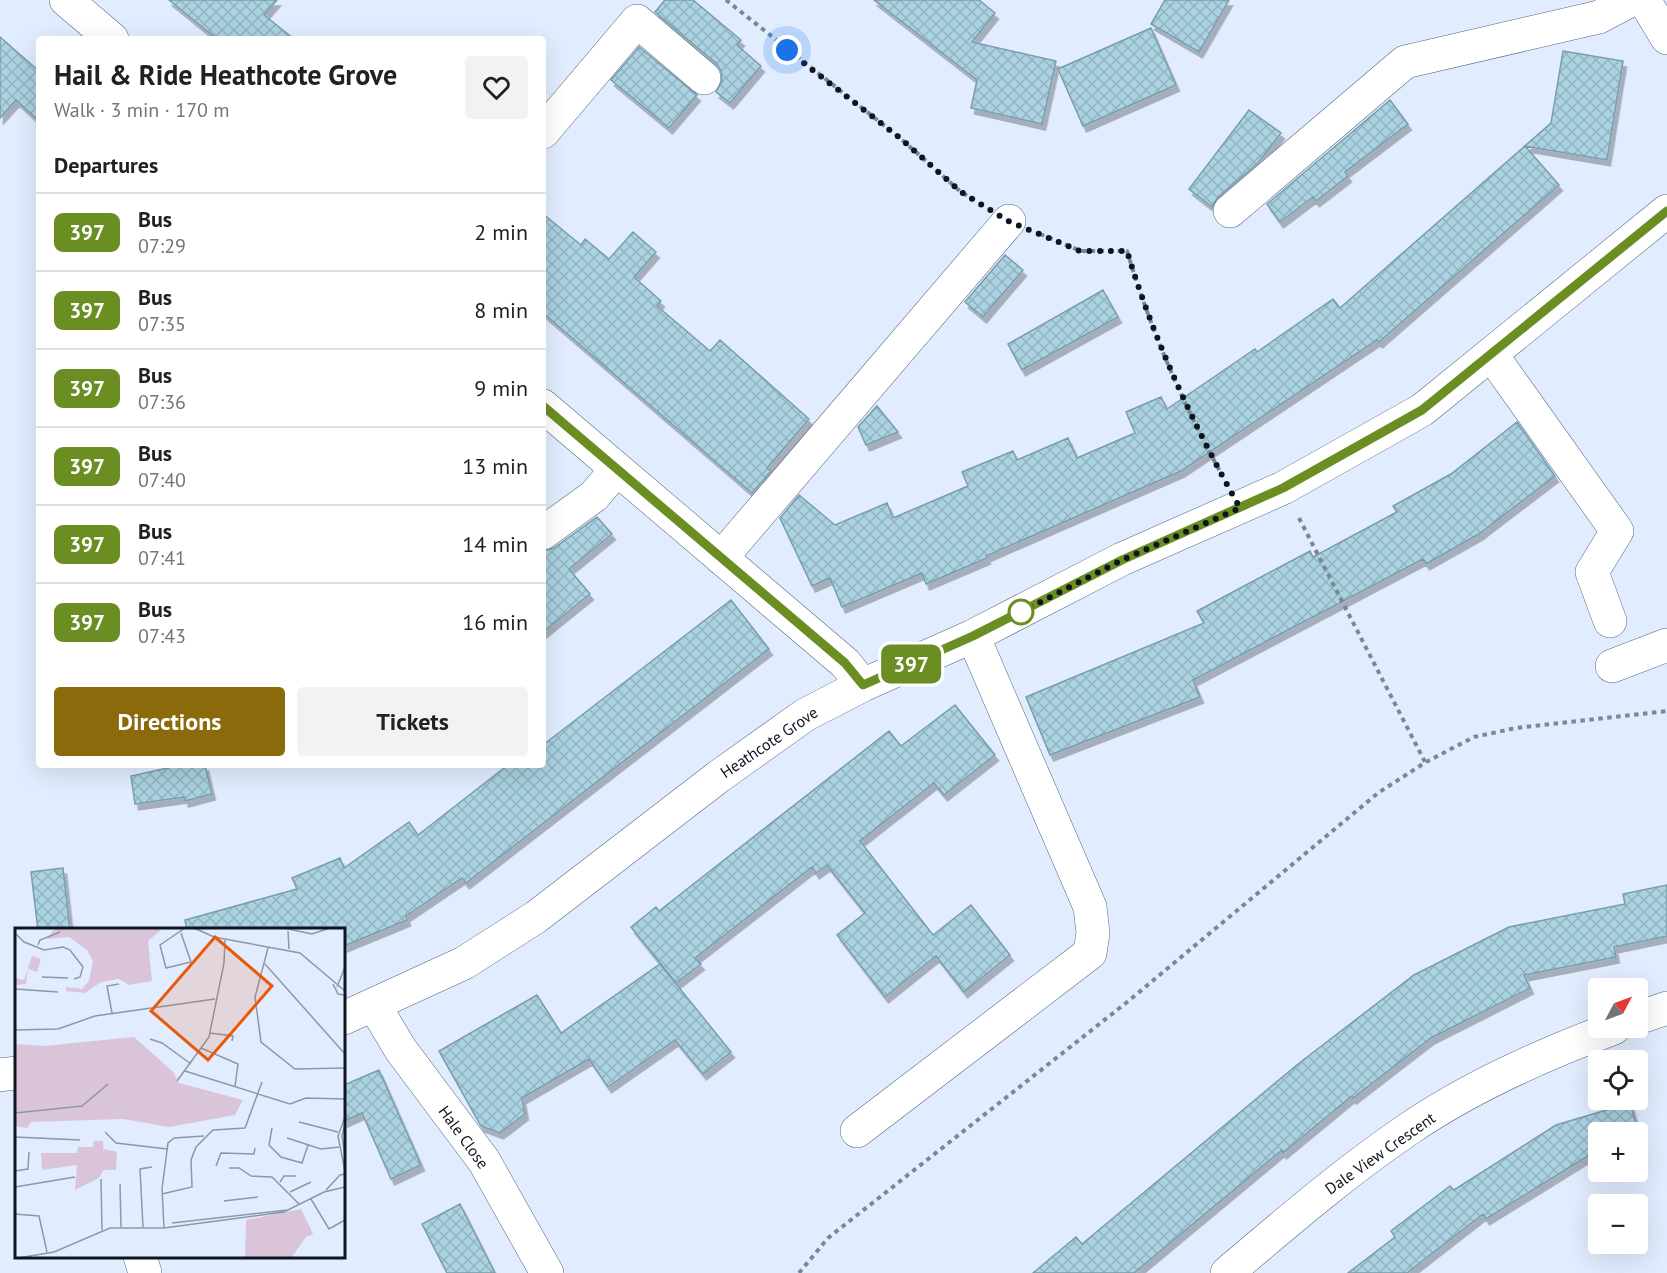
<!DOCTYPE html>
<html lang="en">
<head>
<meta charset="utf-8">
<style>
  :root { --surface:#fff; --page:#f2f2f2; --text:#202124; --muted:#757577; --line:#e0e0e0; --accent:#8b6a0b }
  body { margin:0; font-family:"PT Sans",sans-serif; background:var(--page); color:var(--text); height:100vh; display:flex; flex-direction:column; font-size:22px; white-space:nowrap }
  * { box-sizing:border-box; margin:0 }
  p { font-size:20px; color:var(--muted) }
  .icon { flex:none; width:33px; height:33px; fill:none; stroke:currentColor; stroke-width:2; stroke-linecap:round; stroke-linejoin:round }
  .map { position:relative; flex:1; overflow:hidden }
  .details { position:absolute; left:36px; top:36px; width:510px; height:732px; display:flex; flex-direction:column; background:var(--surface); border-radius:6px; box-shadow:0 6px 24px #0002 }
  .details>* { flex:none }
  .badge { padding:0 12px; border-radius:9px; font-size:21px; line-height:39px }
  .needle { width:39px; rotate:49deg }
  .controls { position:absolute; left:1588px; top:978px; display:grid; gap:12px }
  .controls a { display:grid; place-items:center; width:60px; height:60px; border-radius:6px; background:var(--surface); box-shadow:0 6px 24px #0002; font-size:30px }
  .you { position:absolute; width:30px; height:30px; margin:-15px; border:4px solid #fff; border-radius:50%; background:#1a73e8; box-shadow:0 0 0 9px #1a73e833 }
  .map>.badge { position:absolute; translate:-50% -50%; box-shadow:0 0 0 3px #fff }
  h2 { padding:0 18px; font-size:22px; line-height:54px }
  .round { display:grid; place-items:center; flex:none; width:63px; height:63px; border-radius:6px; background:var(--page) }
  .head { display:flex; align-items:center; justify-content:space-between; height:102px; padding:0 18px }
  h1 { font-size:28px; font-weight:700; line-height:45px }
  .action { display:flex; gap:12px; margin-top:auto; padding:12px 18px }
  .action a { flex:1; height:69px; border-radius:6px; background:var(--accent); color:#fff; font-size:24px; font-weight:700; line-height:69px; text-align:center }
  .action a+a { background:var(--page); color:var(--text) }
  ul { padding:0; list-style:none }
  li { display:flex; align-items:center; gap:18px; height:78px; padding:0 18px; border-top:2px solid var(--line) }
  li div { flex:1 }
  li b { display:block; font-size:22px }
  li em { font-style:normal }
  li .badge { min-width:66px; font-weight:700; text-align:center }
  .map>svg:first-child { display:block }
</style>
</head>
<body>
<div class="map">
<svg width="1667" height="1273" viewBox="0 0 1667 1273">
  <defs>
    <pattern id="building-cross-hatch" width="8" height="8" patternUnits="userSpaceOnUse" patternTransform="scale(1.5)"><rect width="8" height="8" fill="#aad2e1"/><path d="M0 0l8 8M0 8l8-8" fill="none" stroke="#91b3c1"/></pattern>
    <filter id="shadow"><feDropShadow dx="3.5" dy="6" stdDeviation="0" flood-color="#0004"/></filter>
  </defs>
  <rect width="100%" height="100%" fill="#e1edfe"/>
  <path fill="url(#building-cross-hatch)" stroke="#799daa" stroke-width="1.5" filter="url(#shadow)" d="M169,0H277L264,15L294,39H217Z
    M665,0H693L741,40L737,45L761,66L730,103L716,92L722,81L721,71L717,64L655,12Z
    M874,0H979L995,13L972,42L1056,61L1042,124L971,108L977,80Z
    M1165,0H1229L1199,52L1151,24Z
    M1151,28L1176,85L1083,126L1058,69Z
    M0,37L39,71V121L16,100L0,118Z
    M639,47L697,95L669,128L611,80Z
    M1563,51L1623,61L1607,160L1525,146L1559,185L1379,342L1377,340L1181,471L986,556L987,558L926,584L922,573L842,607L830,578L812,586L780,518L799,495L835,525L887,503L893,518L968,486L962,472L1013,451L1017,460L1068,438L1077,458L1135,433L1126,412L1161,397L1167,409L1255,349L1257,352L1333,299L1340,308L1551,123Z
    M1390,100L1408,124L1345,172L1348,176L1316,201L1313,197L1280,222L1267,204Z
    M1249,110L1281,133L1258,163L1218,197L1212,207L1189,189Z
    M543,214L581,245L585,239L609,259L633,232L656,252L634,277L661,301L657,306L710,351L720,340L809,419L767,468L771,471L752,493L543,313Z
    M1005,255L1023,270L983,317L965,302Z
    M1103,290L1118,317L1022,370L1008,344Z
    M877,406L898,432L866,445L858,427Z
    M1517,422L1555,476L1479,534L1426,564L1423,559L1193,680L1200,697L1050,755L1026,697L1204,623L1197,611L1310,551L1313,557L1397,512L1393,506L1451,474Z
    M597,517L612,534L569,569L590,594L543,632V551L554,548Z
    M731,600L769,649L466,883L462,878L406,916L407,920L344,946V930H187L185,920L297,889L292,878L340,858L344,868L409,822L418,835L508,765H543V745Z
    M955,705L995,755L944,795L934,783L860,841L933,935L971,905L1010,955L964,992L936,956L885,997L837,935L865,913L827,865L816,873L812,867L695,958L701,964L676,983L631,927L656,907L659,911L889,731L901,746Z
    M181,765H205L212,794L185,801L184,797L135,804L131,776Z
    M63,868L70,930H38L31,872Z
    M1667,885V936L1614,947L1616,957L1524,975L1530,988L1431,1038L1353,1098L1352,1096L1283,1153L1282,1150L1134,1273H1033L1076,1237L1082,1244L1298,1064L1414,975L1509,927L1625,904L1623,894Z
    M660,964L731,1052L703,1074L675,1040L608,1087L589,1059L522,1098L525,1114L500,1133L481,1126L439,1051L537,995L561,1033Z
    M379,1070L421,1165L391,1179L362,1113L344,1121V1085Z
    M1630,1103L1642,1144L1638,1145V1132H1599V1149L1486,1219L1483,1214L1407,1273H1348L1395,1237L1391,1231L1450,1186L1454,1190L1556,1125Z
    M460,1204L495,1273H447L422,1224Z"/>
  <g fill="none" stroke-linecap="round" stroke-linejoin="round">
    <g stroke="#55667e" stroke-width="34">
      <path id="minor" d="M66,0L112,39
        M1644,0L1667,38
        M543,132L637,21L704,78
        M1230,211L1405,62L1599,17L1631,0
        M1491,354L1617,531L1592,572L1610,621
        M543,406L845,663L863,685
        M543,533L594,496L617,469
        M721,558L1009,221
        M1612,666L1667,645
        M374,1005L401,1050L484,1161L547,1273
        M344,1018L464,963L536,917L718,777L805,715L863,685L973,636L1122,559L1283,488L1422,410L1667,211
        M1638,1018L1667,1008
        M0,1075L16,1073
        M857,1131L1090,953L1093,933L1090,907L973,636
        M140,1256L145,1273
        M1227,1273C1286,1223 1345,1172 1410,1128C1472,1086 1544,1054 1614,1028"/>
    </g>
    <path stroke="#7d8693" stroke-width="4" stroke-dasharray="4.5 4.5" stroke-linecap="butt" d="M726,0L900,138L961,192L978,202
      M1040,234L1081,251H1127C1150,328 1183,405 1222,475
      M1299,518L1425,762
      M799,1273L828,1238L1126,1003L1378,793L1426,762L1474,737L1516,728L1667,711"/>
    <use href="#minor" stroke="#fff" stroke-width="33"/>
  </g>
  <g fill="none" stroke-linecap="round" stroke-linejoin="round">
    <g stroke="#fff" stroke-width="14">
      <path id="line" d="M543,406L845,663L863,685L973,636L1122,560L1283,488L1422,410L1667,211"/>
    </g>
    <use href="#line" stroke="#6b8e23" stroke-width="9"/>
    <path stroke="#0f151f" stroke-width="6" stroke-dasharray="0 10.8" d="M787,50L900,138L961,192L1008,221L1080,251H1127C1154,341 1194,426 1240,508L1122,560L1021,612"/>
  </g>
  <circle fill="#fff" stroke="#6b8e23" stroke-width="3" cx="1021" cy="612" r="12"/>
  <g text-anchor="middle" stroke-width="6" stroke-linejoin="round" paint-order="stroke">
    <g font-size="16" fill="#0f151f" stroke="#fff">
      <text transform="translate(769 742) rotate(-34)" y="6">Heathcote Grove</text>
      <text transform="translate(464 1137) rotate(54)" y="6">Hale Close</text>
      <text transform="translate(1380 1153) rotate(-35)" y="6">Dale View Crescent</text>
    </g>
  </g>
  <g transform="translate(15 928)">
    <rect width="330" height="330" fill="#e1edfe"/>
    <path d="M79,213H88L90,239L84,250L60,262L62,237L27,242L26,225H62L63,219H78Z" fill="#d9c4d9"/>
    <path d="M89,221L102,224L101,242H88ZM286,281L298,306L291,309L276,330H230L231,292Z" fill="#d9c4d9"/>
    <path d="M119,109L158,144L164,155L228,172L220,187L154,199L108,191L16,194L12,200L0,198V116L29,118Z" fill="#d9c4d9"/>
    <path d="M40,0H148L133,13L137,53L114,57L104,51L86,54L70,65L51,63V59L67,61L74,53L78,33L72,22L54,9L32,11ZM17,28L26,31L22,44L13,41L11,56L0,57V50L9,52Z" fill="#d9c4d9"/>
    <path fill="none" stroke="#8d97a5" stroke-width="1.5" d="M179,0L199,9L285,25L330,63M269,0L297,6L315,0M273,3L274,21M166,5L176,34L151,40L145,17L170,0M1,6L9,14L29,22L48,19L55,22L68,39L65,49L59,51M23,17L25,12L45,4M253,20L240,69L246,114L280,141L330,140M250,36L330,126M27,49L53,50M318,56L323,66L330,67M322,59L330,39M0,61L43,64M97,85L92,58L104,56M0,102L43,101L80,88L200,71M195,105L218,108L217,113M135,111L147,115L176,136M186,120L223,136L220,158M170,143L275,176L291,170L330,171M162,153L194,109L209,35L210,11M0,185L67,178L93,156M330,189L323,208L330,243M284,194L323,204M330,196L327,208L330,228M257,200L254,217L266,229L287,235L293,217M90,204L101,215L152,221M0,209L65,212M272,210L306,221L324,219M201,238L206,225L239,226L240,220M214,240H224L236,248L257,249L284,276M0,243L13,241L14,224M86,251L87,302M265,254L269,248H281M105,256L106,299M0,259L60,249M311,262L325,247L330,246M275,264L296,254M147,266L177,259L176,232L181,219L198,202L230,200L247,154M296,271L314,301L330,292M209,273L243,269M0,286L24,288L32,324M157,295L273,282M128,299L125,241L137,239M149,300L147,261L153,215L159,210L189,208M3,330L39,324L95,300H149L269,284L309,264L330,259"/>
    <path fill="#e8590c" fill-opacity="0.15" stroke="#e8590c" stroke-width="3" d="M200,9L257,58L193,132L136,83Z"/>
    <rect width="330" height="330" fill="none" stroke="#0f151f" stroke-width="3"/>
  </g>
</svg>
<div class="controls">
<a><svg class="needle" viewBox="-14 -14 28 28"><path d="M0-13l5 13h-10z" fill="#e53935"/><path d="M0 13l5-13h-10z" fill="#757577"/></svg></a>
<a><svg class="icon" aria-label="locate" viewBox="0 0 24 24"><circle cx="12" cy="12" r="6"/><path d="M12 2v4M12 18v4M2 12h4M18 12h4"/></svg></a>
<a>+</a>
<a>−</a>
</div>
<div class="you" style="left:787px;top:50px"></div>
<b class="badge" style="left:911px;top:664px;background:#6b8e23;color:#fff">397</b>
<section class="details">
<div class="head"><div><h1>Hail &amp; Ride Heathcote Grove</h1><p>Walk · 3 min · 170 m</p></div><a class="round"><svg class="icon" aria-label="heart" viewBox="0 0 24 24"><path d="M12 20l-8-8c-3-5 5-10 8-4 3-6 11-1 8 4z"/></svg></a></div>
<h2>Departures</h2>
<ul>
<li><span class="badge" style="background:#6b8e23;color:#fff">397</span><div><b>Bus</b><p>07:29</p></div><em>2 min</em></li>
<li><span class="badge" style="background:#6b8e23;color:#fff">397</span><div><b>Bus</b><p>07:35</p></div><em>8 min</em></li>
<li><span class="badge" style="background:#6b8e23;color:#fff">397</span><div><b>Bus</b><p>07:36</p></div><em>9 min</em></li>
<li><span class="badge" style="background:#6b8e23;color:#fff">397</span><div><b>Bus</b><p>07:40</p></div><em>13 min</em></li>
<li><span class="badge" style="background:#6b8e23;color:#fff">397</span><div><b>Bus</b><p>07:41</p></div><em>14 min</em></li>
<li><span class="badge" style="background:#6b8e23;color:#fff">397</span><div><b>Bus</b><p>07:43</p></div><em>16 min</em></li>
</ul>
<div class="action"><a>Directions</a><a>Tickets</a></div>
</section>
</div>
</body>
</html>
